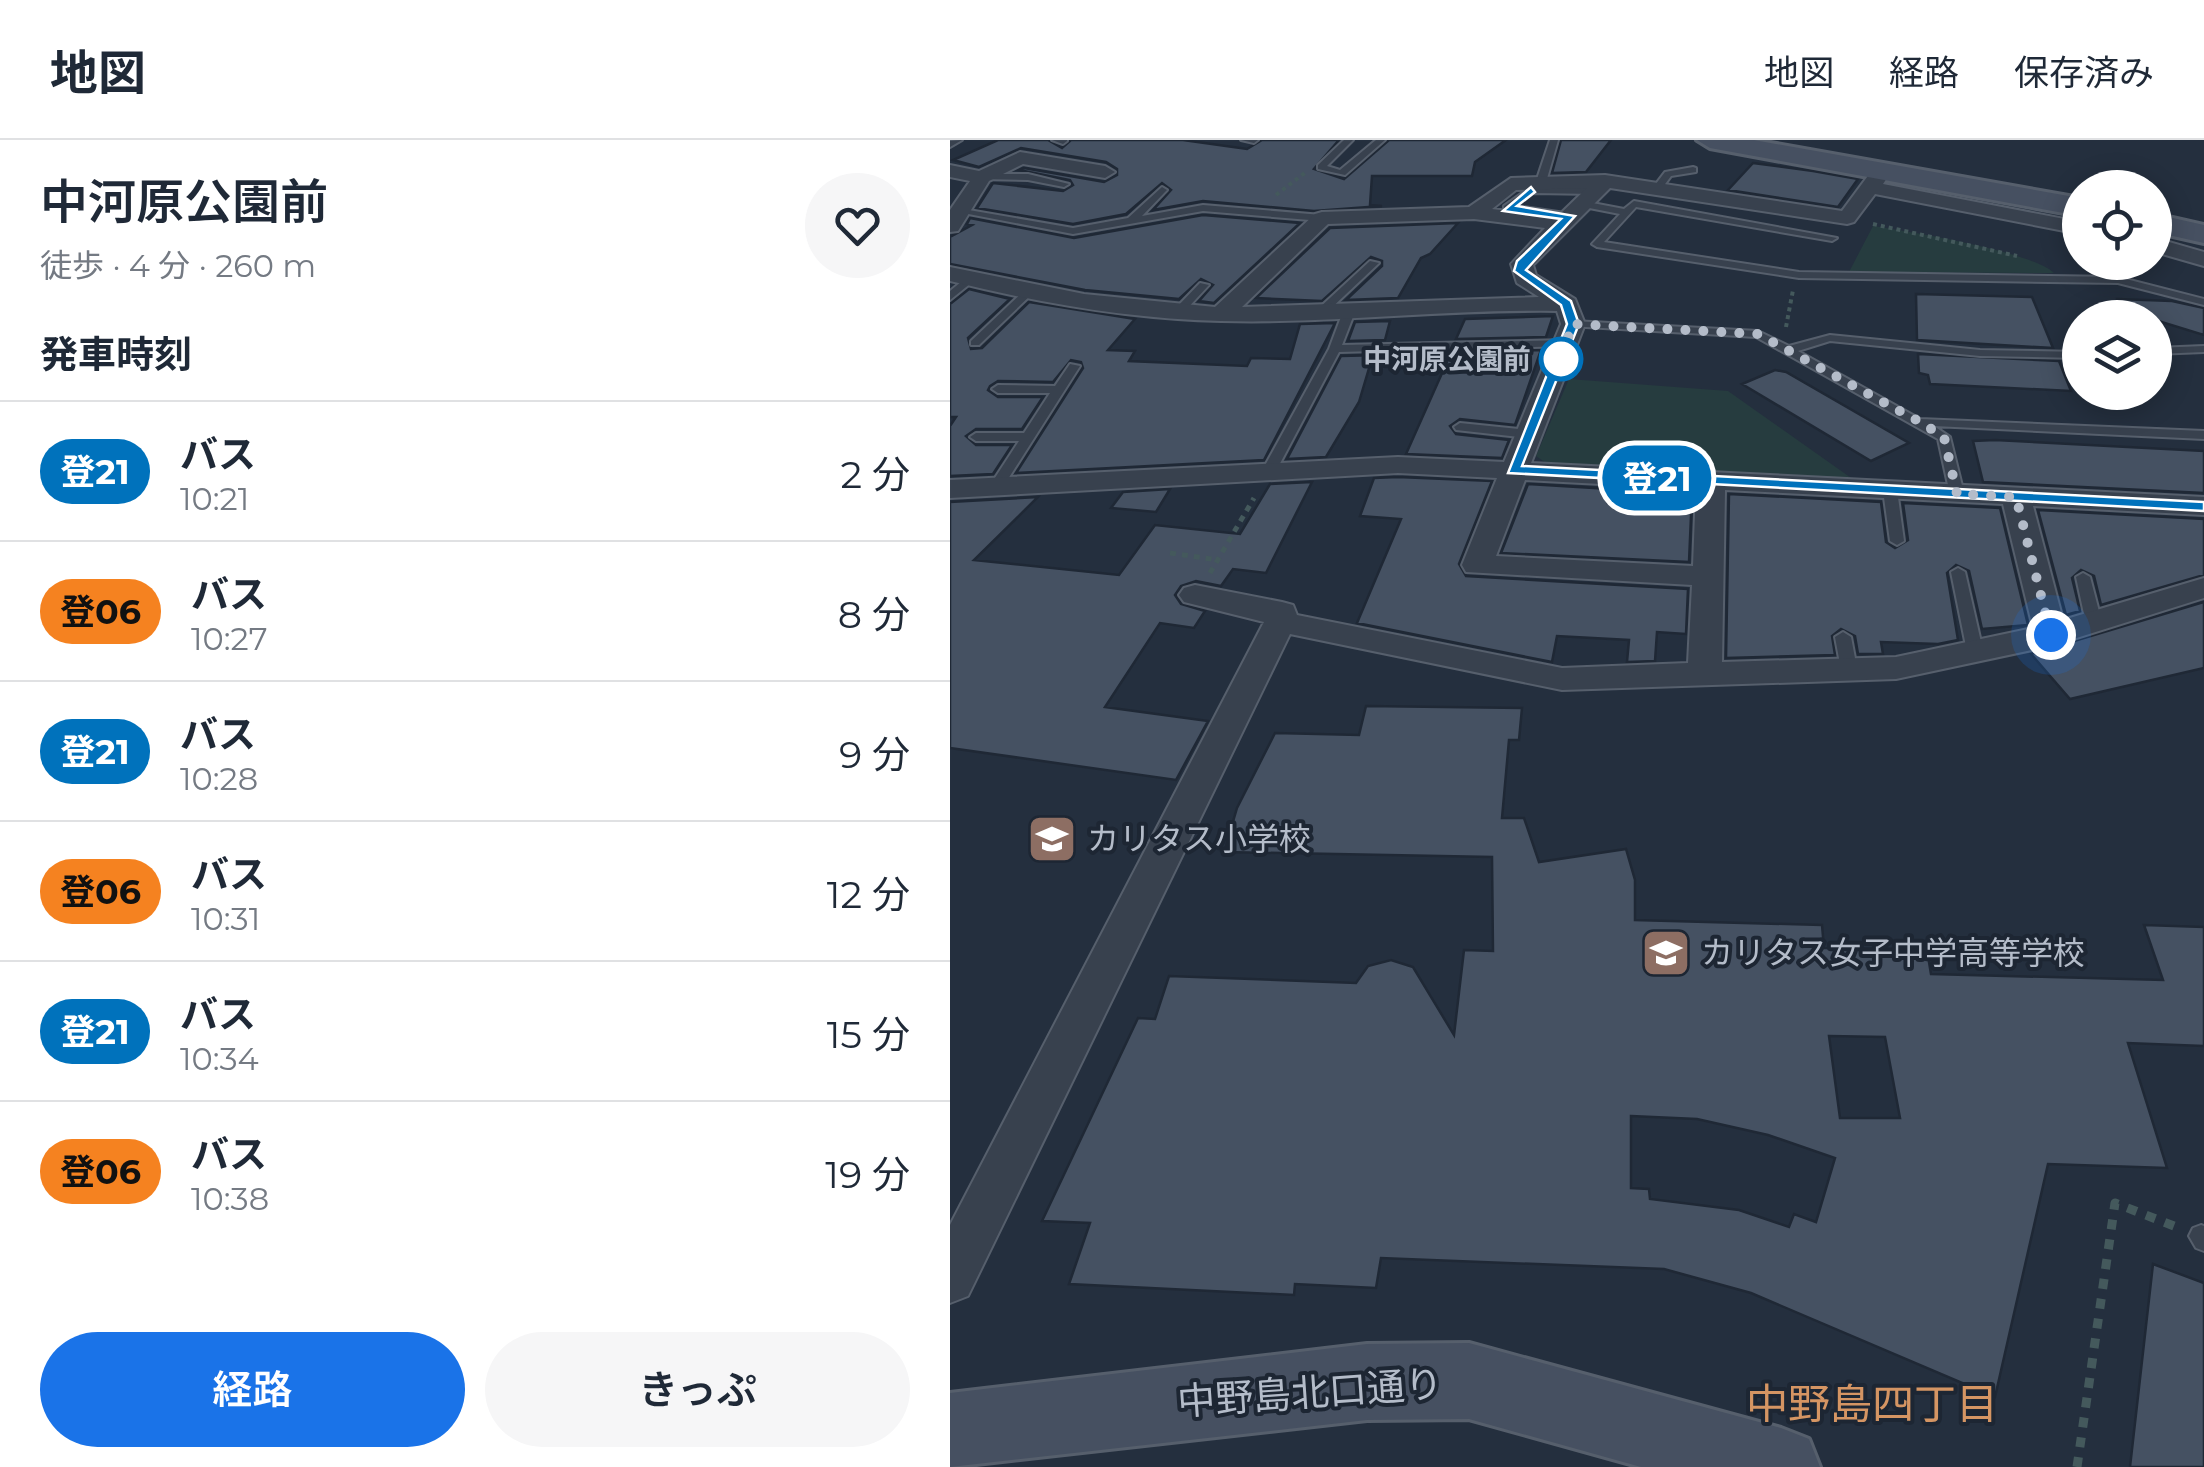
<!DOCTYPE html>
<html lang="ja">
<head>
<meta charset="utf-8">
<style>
  :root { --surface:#fff; --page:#f6f6f7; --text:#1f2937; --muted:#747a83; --line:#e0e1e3; --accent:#1a73e8 }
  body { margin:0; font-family:Montserrat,"Noto Sans JP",sans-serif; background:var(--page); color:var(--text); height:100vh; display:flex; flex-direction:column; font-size:38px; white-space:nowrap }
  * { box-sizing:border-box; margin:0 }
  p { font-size:32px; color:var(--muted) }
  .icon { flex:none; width:55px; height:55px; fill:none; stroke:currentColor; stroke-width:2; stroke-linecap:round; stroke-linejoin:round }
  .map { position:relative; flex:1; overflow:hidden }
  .drawer { display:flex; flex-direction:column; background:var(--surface); width:950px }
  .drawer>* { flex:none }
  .badge { padding:0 20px; border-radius:32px; font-size:35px; line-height:65px }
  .tools { position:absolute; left:1112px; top:30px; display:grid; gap:20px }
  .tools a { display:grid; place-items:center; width:110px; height:110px; border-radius:50%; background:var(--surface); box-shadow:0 5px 25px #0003; font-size:50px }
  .you { position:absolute; width:50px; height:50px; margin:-25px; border:8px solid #fff; border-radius:50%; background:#1a73e8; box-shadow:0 0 0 15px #1a73e833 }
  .map>.badge { position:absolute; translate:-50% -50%; box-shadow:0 0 0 5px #fff }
  h2 { padding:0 40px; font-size:38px; line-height:90px }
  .round { display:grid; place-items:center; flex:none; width:105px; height:105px; border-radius:52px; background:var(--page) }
  .summary { display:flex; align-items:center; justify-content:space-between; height:170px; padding:0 40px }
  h1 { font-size:48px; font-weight:600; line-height:75px }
  .cta { display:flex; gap:20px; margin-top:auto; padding:20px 40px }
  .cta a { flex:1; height:115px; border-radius:60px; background:var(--accent); color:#fff; font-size:40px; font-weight:600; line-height:115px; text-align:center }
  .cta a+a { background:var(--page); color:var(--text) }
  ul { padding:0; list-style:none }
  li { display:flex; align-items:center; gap:30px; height:140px; padding:0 40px; border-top:2px solid var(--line) }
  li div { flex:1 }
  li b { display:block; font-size:38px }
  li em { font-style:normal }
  li .badge { min-width:110px; font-weight:700; text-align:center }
  header { display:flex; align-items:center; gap:60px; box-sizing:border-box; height:140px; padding:0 50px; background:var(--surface); border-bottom:2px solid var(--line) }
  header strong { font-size:48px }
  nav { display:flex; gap:55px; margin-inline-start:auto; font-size:35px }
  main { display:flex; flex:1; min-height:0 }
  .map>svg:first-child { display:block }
</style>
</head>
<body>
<header>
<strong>地図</strong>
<nav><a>地図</a><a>経路</a><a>保存済み</a></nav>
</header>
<main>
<section class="drawer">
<div class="summary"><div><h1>中河原公園前</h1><p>徒歩 · 4 分 · 260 m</p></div><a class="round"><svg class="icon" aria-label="heart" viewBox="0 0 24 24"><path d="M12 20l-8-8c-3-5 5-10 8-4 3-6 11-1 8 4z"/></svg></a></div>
<h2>発車時刻</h2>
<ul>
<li><span class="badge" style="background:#0072bc;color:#fff">登21</span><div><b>バス</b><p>10:21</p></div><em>2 分</em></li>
<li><span class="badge" style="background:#f58220;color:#111">登06</span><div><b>バス</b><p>10:27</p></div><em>8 分</em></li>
<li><span class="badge" style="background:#0072bc;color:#fff">登21</span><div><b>バス</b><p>10:28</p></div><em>9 分</em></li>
<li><span class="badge" style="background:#f58220;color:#111">登06</span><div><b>バス</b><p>10:31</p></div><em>12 分</em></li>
<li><span class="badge" style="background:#0072bc;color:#fff">登21</span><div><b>バス</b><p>10:34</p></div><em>15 分</em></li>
<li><span class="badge" style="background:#f58220;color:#111">登06</span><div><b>バス</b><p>10:38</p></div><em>19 分</em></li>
</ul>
<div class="cta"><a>経路</a><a>きっぷ</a></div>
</section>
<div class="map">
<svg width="1254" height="1327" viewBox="0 0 1254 1327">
  <rect width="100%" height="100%" fill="#242f3e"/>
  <path fill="#263c3f" d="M923,86C958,91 1083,112 1104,133L899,132Z
    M619,239L778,251L904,340L596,323L586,316Z"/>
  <path fill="#455162" stroke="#1f2835" stroke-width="2.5" fill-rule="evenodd" d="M48,0H98L112,8L121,0H233L297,9L312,0H389L364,29L394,39L439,0H556L525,22L522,36H422L420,65L432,66L364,71L253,61L203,70L221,50L212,43L176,74L123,84L27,68L43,43L113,51L123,45L120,40L69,30L74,28L154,42L167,35V29L156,22L71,8L29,27L3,20Z
    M611,0H661L636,32L602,33Z
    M803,23L863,31L908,39L888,67L778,50Z
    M253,75L350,83L264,163L249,161L263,145L251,139L229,159L135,150L0,124V97L22,85L17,84L20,78L124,98Z
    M508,83L480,114L471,118L448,158L396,160L432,126V121L421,117L372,161L306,158L380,88Z
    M19,149L60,159L18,198L21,209L32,208L79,162L185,179L158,210L185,211L179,221L297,226L301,218L340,219L350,184L385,183L314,320L66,333L133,228L131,222L121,220L103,242L48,241L40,246L38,250L48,257H93L72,289H26L16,296L26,305H62L43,334L0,336V286L6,277H0V164Z
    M966,154L1082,157L1103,208L967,200Z
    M1167,159L1222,161L1254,168V195L1166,168Z
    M603,176L596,197L506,199L515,179Z
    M440,181L435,200L398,201L405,182Z
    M591,210L565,285L510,279L500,286L506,294L559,300L552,318L456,314L501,213Z
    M968,214L1109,221L1121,251L980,244L978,235L969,233Z
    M431,215L428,225H420L409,262L376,317L337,319L391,216Z
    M825,230L836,232L959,303L921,321L792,244Z
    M1045,300L1254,311V353L1033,342L1023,301Z
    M448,337L542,341L509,424L516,436L738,449L736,494L707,492L705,521L677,522L679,500L607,496L602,522L407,483L451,379L410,376L424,338Z
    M362,342L316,433L283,429L271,446L246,441L231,446L225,455L231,464L255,471L244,488L210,483L155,567L258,581L226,640L0,608V362L88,357L24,420L169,435L205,385L290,394L320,344Z
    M578,344L660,349L658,363L713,366L715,351L742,353L739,422L551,413Z
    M220,349L206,372L161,368L173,352Z
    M779,354L931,362L936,402L945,408L958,400L953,363L1050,368L1078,485L1032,489L1019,431L1006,425L997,433L1008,500L988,504L931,502L933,514H908L905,496L891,489L882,496L885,515L776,518Z
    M1088,370L1254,379V435L1151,465L1144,436L1131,430L1122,438L1130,471L1116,475Z
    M1254,462V528L1120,559L1081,514Z
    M416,566L572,568L569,600H559L552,678H574L589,722L676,709L685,740V780L872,785L874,808L977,810L981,834L1213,840L1194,785L1254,787V906L1178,903L1217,1028L1098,1024L1045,1257L801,1153L714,1129L431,1118L426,1148L345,1144L344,1155L119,1144L140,1083L92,1081L188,878L205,879L219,836L406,843L418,826L441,820L463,827L504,895L514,810L543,811L542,717L274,712L287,668L325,593L409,595ZM879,896L935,897L950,978H890ZM681,976L747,979L818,995L885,1018L866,1082L844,1074L839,1087L789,1070L700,1059L699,1049L681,1048Z
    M1203,1124L1254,1143V1327H1180Z"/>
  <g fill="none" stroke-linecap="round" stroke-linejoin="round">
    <g stroke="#565f6c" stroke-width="4">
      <path id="lane" d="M12,0L0,7V1Z
        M102,0H117V1L113,4Z
        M291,0H308L304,3Z
        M394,0H403L377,26L390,30L426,0H435L395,35L368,29V25Z
        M600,0H608L596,42L591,45L586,42Z
        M743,27L746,28V32L721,36L710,51L702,49L715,32Z
        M32,34H78L119,44L114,47L78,40L29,39L27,37Z
        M212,47L217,50L215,52L192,76L253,65L372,75L377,78L372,81L253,71L123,94L8,72L13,69L123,88L178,78Z
        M581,47L646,48L651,51L646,54L583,53L566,66L622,74L624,76L619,79L554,70V66Z
        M632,61L674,69L684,61L887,98L882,101L686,67L654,102L849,132L1168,137L1254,159V165L1168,143L849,138L647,107L642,104L670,74L629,66V62Z
        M420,121L429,123L376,173H368V169Z
        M17,137L26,139L0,160V151Z
        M250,143L259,145L233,173H225V169Z
        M75,150L84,152L29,205H21V201Z
        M400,166L406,169L392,205L618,200L624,203L618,206L389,212L326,331L324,334H314L312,331L379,209L394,169Z
        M623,181L808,191L839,206L880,195L1030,210L1130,212V218L1030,216L880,201L848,211L970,279L1254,291V299L984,286L1000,297L1014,354L1007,358L1000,354L988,299L806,197L619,186L617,184Z
        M1254,206V212L1205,214V208Z
        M120,224L130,226L51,350H41L39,347L69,301H26L20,297L26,293H74L100,253H48L42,249L48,245L105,246Z
        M510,283L579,290L585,294L579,298L506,290L504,287Z
        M940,346L947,350L954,401L947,405L940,401L933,350Z
        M1008,428L1015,432L1033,511L1025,516L1017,511L1001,432Z
        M1133,433L1140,437L1152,483L1144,488L1136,483L1126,437Z
        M893,492L901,497L907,529L899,534L891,529L885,497Z
        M1251,1085L1254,1086V1111L1246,1108L1239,1096L1243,1088Z"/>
    </g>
    <g stroke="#565f6c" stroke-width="4">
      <path id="street" d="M70,12L155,26L165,32L155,38L73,24L39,41L8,91L0,92V70L20,41L0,37V25L29,31Z
        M933,23L943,29L933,44L1130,82V94L925,54L904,82L897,84L660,48L583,125L586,135L625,159L635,184L581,323L1254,357V375L1083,366L1113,480L1254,438V458L1101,506L946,539L612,550L340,494L18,1156L0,1163V1085L314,482L234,462L229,455L234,448L245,445L332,462L343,465L347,475L612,528L738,523L742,445L516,432L512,425L547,338L448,333L0,358V340L448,317L554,322L611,184L607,171C495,169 383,184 271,181C180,179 89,163 0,141V127L134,154L265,167L365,74L372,72L519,67L561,38L655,35L892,71L926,25ZM637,48L607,77L542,69L566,50ZM524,79L595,88L561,124L567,143L589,157L292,167L378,84ZM575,340L746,349L743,426L546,416ZM775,350L1053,364L1083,488L946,517L772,522Z
        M1205,98L1254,112V126L1205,112Z"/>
    </g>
    <g stroke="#565f6c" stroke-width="6">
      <path id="secondary" d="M747,0H804L1130,58V76L760,8Z
        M1205,74L1254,85V103L1205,92Z
        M519,1203L831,1288L859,1299L870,1327H691L519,1279L417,1280L0,1327V1253L417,1204Z"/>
    </g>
    <path stroke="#44595c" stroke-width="4" stroke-dasharray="4 4" stroke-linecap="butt" d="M326,55L356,32
      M923,84L1067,116
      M836,187L843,150"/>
    <path stroke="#44595c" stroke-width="5" stroke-dasharray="6 6" stroke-linecap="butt" d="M220,413L268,420
      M260,433L304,358"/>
    <path stroke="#44595c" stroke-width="9" stroke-dasharray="10 10" stroke-linecap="butt" d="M1127,1327L1165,1063L1229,1088"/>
    <use href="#lane" fill="#38414e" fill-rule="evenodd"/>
    <use href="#street" fill="#38414e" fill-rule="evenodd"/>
    <use href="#secondary" fill="#465061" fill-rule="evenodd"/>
  </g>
  <path fill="#0072bc" stroke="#fff" stroke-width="2.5" d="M581,47L585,52L567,66L625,76L576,130L621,161L629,184L572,326L1254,362V371L558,333L617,184L611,165L564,131L567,121L611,79L553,71Z"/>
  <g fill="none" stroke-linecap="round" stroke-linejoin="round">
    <path stroke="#b4bcc9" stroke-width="10" stroke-dasharray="0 18" d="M611,219L605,233L623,184L808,194L970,282L994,297L1007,354L1066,357L1101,495"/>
  </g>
  <defs>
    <g id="school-square" transform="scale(2.5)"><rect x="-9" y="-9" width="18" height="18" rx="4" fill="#8d6e63" stroke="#1d2633"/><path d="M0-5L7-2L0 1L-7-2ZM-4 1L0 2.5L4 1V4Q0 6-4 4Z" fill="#fff"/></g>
  </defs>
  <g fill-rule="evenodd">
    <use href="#school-square" x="102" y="699"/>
    <use href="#school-square" x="716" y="813"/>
  </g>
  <circle fill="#fff" stroke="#0072bc" stroke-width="5" cx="611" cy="219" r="20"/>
  <g text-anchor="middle" stroke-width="8" stroke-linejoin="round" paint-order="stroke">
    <g font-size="28" font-weight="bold" fill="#b4bcc9" stroke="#1d2633" text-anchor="end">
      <text x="581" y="229">中河原公園前</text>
    </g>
    <g font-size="32" fill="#b4bcc9" stroke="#1d2633" text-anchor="start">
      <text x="137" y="710">カリタス小学校</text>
      <text x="751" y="824">カリタス女子中学高等学校</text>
    </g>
    <g font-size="38" fill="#b4bcc9" stroke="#1d2633">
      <text transform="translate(360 1253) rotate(-4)" y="13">中野島北口通り</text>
    </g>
    <g font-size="42" fill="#d59563" stroke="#1d2633">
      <text x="922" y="1279">中野島四丁目</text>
    </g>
  </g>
</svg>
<div class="tools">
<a><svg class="icon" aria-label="locate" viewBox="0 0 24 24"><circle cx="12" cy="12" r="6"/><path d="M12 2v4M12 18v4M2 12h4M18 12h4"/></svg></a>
<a><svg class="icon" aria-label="layers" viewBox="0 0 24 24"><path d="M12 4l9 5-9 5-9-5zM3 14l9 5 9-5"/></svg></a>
</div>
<div class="you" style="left:1101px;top:495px"></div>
<b class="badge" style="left:707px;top:338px;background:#0072bc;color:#fff">登21</b>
</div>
</main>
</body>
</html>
